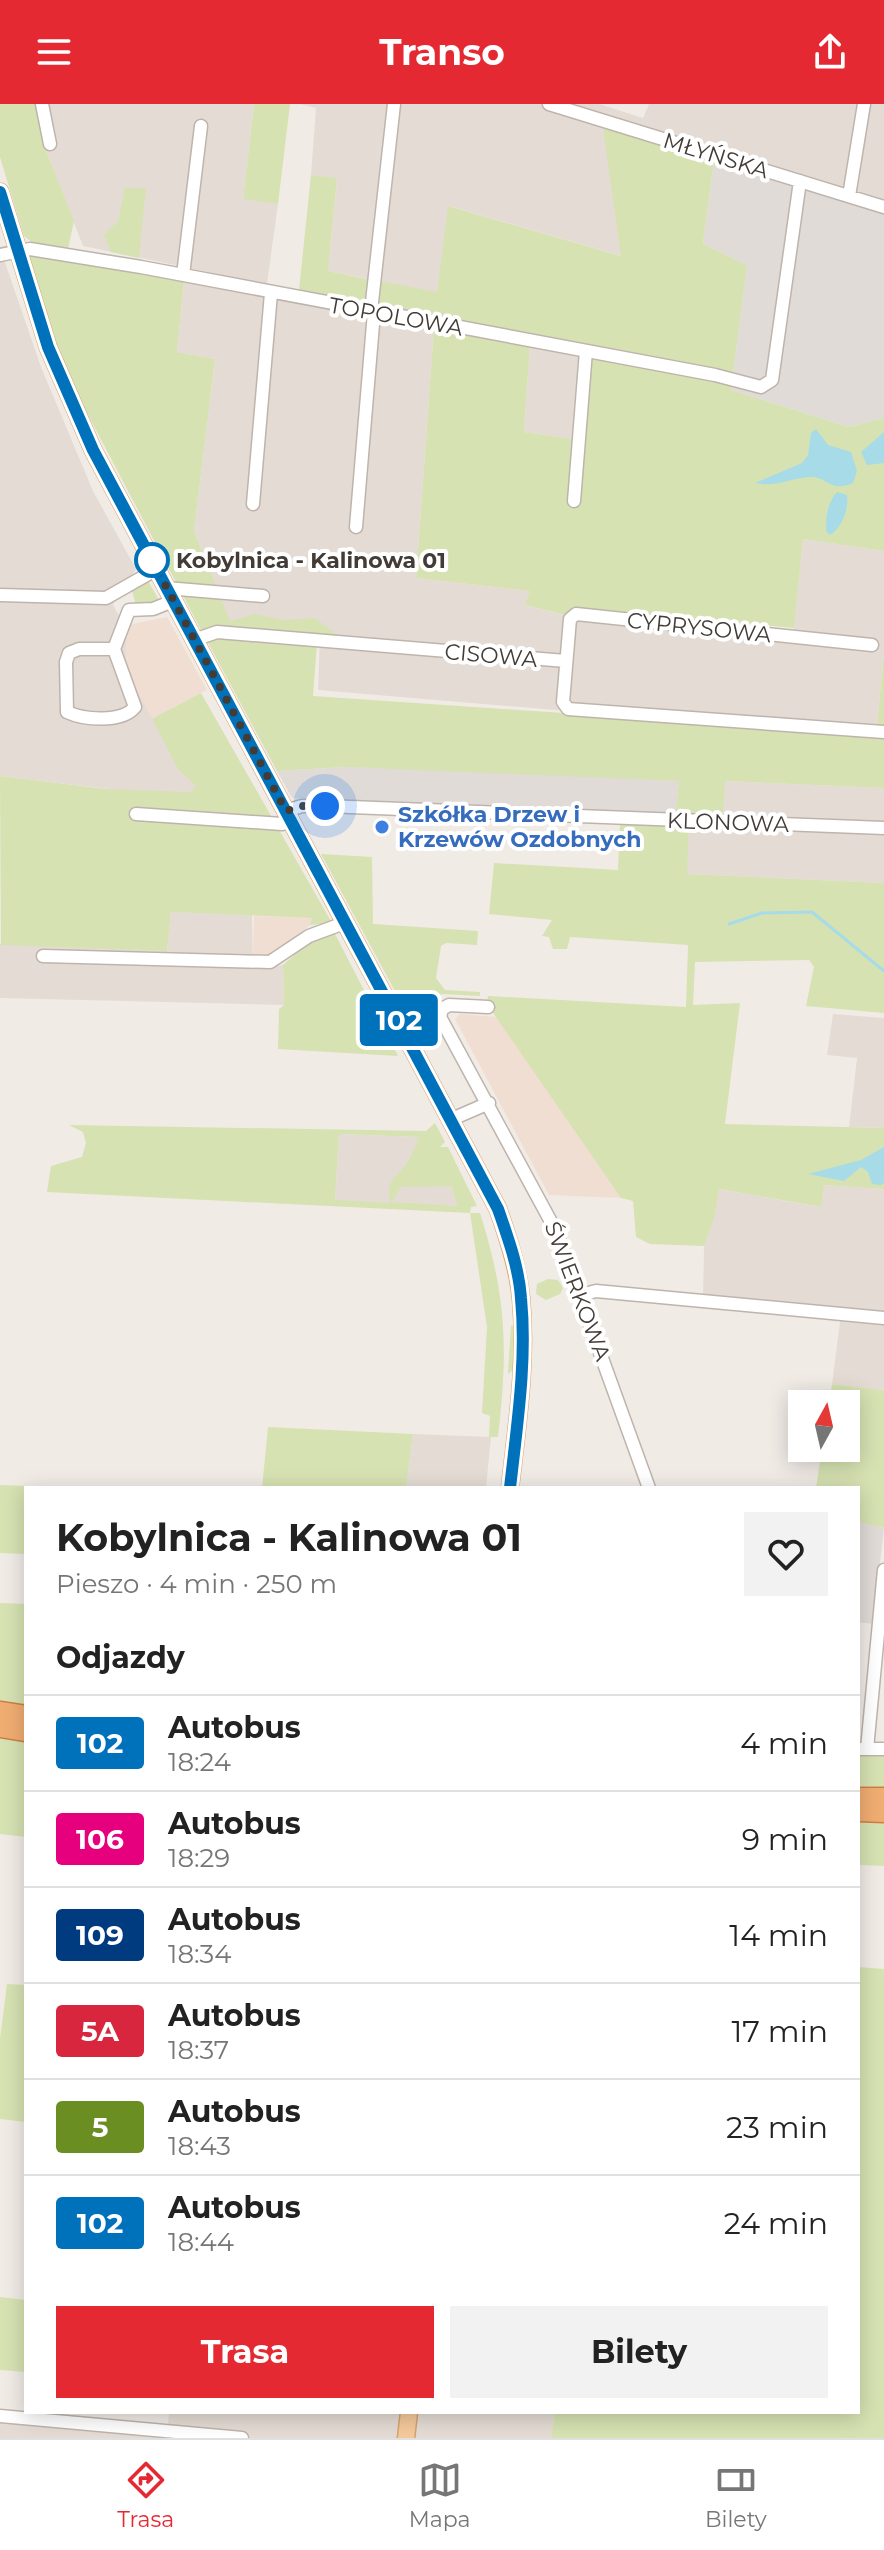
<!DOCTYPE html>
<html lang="pl">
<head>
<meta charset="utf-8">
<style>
  :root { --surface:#fff; --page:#f2f2f2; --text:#222; --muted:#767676; --line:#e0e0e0; --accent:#e52932 }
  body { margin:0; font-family:Montserrat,sans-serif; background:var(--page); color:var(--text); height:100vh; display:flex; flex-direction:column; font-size:30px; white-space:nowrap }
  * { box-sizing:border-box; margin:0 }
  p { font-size:26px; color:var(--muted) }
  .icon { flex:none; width:44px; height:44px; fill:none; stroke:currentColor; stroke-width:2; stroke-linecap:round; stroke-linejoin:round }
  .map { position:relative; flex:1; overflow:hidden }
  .panel { position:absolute; left:24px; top:1382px; width:836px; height:928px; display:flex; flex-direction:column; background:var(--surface); border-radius:0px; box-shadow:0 4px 20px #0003 }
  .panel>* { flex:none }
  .badge { padding:0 16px; border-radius:6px; font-size:28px; line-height:52px }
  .needle { width:52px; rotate:8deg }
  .controls { position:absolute; left:788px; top:1286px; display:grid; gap:16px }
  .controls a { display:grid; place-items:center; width:72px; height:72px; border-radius:0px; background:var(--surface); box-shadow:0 4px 20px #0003; font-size:40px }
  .you { position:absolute; width:40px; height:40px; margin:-20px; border:6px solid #fff; border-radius:50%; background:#1a73e8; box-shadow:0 0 0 12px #1a73e833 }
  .map>.badge { position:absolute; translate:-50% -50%; box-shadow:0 0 0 4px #fff }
  h2 { padding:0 32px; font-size:30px; line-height:72px }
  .round { display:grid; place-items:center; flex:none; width:84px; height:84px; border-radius:0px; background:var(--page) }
  .headline { display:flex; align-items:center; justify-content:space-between; height:136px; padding:0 32px }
  h1 { font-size:38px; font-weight:700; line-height:60px }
  .cta { display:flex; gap:16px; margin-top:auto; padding:16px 32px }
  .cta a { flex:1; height:92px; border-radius:0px; background:var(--accent); color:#fff; font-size:32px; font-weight:700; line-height:92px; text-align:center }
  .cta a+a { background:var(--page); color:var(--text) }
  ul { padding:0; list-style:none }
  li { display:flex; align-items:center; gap:24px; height:96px; padding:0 32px; border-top:2px solid var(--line) }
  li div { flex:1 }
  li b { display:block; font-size:30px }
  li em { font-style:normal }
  li .badge { min-width:88px; font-weight:700; text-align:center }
  header { display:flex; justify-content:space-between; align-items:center; height:104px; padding:0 32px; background:var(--accent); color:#fff; font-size:36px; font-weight:700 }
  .tab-bar { display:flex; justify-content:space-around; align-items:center; height:112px; border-top:2px solid var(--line); background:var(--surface); font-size:22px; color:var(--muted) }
  .tab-bar a { display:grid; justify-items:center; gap:4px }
  .tab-bar .current { color:var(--accent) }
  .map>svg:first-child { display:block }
</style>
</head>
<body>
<header><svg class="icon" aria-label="menu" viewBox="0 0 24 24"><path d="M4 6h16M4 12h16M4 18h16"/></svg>Transo<svg class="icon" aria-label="share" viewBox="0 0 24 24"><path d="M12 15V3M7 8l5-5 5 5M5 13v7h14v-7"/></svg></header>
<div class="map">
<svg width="884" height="2334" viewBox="0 0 884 2334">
  <rect width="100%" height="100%" fill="#f1ebe6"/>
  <path fill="#e4dcd4" d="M41,0H254L243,94L278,100L267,180L83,142L43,39Z
    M300,0H599L643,14L649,0H884V103L604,25L622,152L449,102L437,189L328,167L337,75L311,71L316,4Z
    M0,144L41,263L93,387L136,465L113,501L226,699L0,672Z
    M184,177L434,224L416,474L531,487L525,501L576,514L792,540L803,435L884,447V547L876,633L318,586L320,528L230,518L194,427L215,255L177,248Z
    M530,240L586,250L579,336L524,328Z
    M724,677L884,684V718L723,713Z
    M689,722L884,728V779L686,770Z
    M171,808L252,811L253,864L283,861L284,901L0,894V840L167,847Z
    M833,910L884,914V1024L849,1023L857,954L827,951Z
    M339,1030L419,1033L448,1075L459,1102L335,1097Z
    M824,1081L884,1085V1211L703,1193L704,1142L714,1116L718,1085L820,1103Z
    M841,1210L884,1216V1286L832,1280Z
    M413,1330L491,1333L486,1384H406Z
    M169,2308H555L551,2334H0V2312L168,2322Z"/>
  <path fill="#f1ded2" d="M167,513L207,586L152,615L125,564L127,521Z
    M254,812L313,814L310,821L273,851L253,850Z
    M460,910L497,913L621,1094L549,1091L455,915Z"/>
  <path fill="#e0dbd7" d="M714,56L884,107V314L849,323L731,286L747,161L703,140Z
    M346,663L511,668L679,677L675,712L292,694L277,667Z
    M858,1418L884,1424L873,1520L858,1518Z"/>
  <path fill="#d6e2b2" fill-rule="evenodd" d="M0,0H41L43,39L74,117L68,145L33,139L24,132L0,53Z
    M254,0H290L278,100L243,95Z
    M603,24L714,56L703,140L747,161L731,286L849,323L884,314V447L803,435L794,524L573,503L565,511L525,501L530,487L416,474L434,224L530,240L524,328L579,336L586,250L673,270L639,251L377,204L379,177L437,188L448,102L621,152Z
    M311,71L337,74L328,167L371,176L368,203L299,186Z
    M125,84H146L139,154L111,148L104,131L118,117Z
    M30,148L184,177L177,248L215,255L194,427L230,517L255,510L284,516L315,514L339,532L201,526L64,265L26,157Z
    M147,475L160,498L136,501L132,487Z
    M210,532L317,539L313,592L884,631V684L725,677L723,713L675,712L679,677L346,663L277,667L206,535Z
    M884,547V623L877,622Z
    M201,589L332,819L310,821L312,814L171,808L167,847L1,841L0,672L106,685L190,688L196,682L178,665L152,615Z
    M620,718L689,722L687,770L884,779V909L806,902L814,863L809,856L695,858L693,901L740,899L725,1020L884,1024V1085L824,1081L821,1103L719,1085L714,1116L704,1142L650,1140L636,1133L633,1097L621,1094L487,900L488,892L686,903L688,841L570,833L567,845H553L549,833L542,832L552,816L489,810L494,759L618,766Z
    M321,750L372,753L373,820L478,827L477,841L446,839L441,842L436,874L445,886L480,888V892L442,890L423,900H402Z
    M334,828L398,952L278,945L279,905L284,901L283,861L309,838Z
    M435,1019L445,1038L440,1043H448L477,1102L471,1103L470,1109H480C507,1195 508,1244 498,1333H489L490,1312L482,1309L487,1223L470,1109L47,1088L51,1062L82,1053L86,1039L83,1028L69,1021L426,1027ZM339,1030L419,1033C416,1041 412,1051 407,1059C396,1075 384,1076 391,1099L335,1096ZM451,1082L458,1102L392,1098L401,1083Z
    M548,1175L558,1176L563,1184L560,1190L546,1196L536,1190L537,1180Z
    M511,1221L515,1223V1264L508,1270Z
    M832,1280L884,1286V1424L858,1418V1384H816L822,1344H846V1300H829Z
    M268,1323L413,1330L406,1384H262Z
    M0,1381H1L77,1384H26V1450L0,1449Z
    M0,1499L26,1500V1602L0,1598Z
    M0,1631L26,1635V1733L0,1730Z
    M858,1650L884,1651V1683L858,1682Z
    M858,1718L884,1719V1762L858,1761Z
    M858,1863L884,1865V2334H551L555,2308H858Z
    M7,1880L26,1881V2018L0,2015V1935Z
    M0,2193L26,2196V2268L0,2266Z"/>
  <path fill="#a7dbe8" d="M816,325L828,341L851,348L857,367L853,379C831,389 827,373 812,373C793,373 775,384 755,379L802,359L808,351L811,329Z
    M884,328V359L867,361L861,348Z
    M837,388L847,391C849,406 842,423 830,431L826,427C826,413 827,399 837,388Z
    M884,1043V1079L881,1081L872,1080L868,1068L861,1063L844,1077L808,1070L861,1056Z"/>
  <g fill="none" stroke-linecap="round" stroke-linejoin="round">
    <path stroke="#a7dbe8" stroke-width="3" d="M729,820L762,809L812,808L884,867"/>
    <g stroke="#beb4ac" stroke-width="15">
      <path id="minor" d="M42,0L50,40
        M549,0L884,103
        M849,92L864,0
        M0,151L30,145L141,163L715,271L761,283L772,276L800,77
        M183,171L201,22
        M371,207L394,0
        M574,397L586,247
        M253,400L271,189
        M356,423L374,208
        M166,484L263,492
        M0,491L106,494L157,465
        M129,506L153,505L173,497
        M194,536L217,528L566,557
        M872,541L576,510L570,515L563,598L568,605L884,628
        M114,545H79L69,549L66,558L67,608C84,616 122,619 135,603L114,545L129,506
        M286,707L302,702H325L884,724
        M136,710L282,720L292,717
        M43,852L270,858L309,832L347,818
        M488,903L449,901L442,905L440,913L556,1127L649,1384
        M452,1015L489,999
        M580,1191L596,1187L884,1214
        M858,1645H884
        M867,1645L884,1466
        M0,2312L242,2334"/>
    </g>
    <g stroke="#d7a26d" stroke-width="19">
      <path id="major" d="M0,88L48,243L93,346L498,1105C508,1134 518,1164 521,1194C527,1257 517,1321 510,1384
        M406,2334L409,2308"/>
    </g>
    <g stroke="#cd7f43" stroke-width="21">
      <path id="highway" d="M0,1607L26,1611
        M0,1624L26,1628
        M858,1693H884
        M858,1708L884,1709"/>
    </g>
    <use href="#minor" stroke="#fff" stroke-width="12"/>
    <use href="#major" stroke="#f4c99c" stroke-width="16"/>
    <use href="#highway" stroke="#f0ad72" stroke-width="18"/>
  </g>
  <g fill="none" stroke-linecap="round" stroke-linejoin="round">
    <g stroke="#fff" stroke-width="18">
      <path id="line" d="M0,88L48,243L93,346L498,1105C508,1134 519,1164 521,1194C527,1257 517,1321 510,1384"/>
    </g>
    <use href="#line" stroke="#0072bc" stroke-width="12"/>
    <path stroke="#433b36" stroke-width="8" stroke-dasharray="0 14.4" d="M152,456L286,707L302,702H325"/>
  </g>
  <circle fill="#fff" stroke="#0072bc" stroke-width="4" cx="152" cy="456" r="16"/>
  <circle fill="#3f7fe0" stroke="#fff" stroke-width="3" cx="382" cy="723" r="8"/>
  <g text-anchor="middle" stroke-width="8" stroke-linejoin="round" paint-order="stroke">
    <g font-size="22" fill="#433b36" stroke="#fff">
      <text transform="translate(716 51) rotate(17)" y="8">MŁYŃSKA</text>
      <text transform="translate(396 212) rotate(10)" y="8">TOPOLOWA</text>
      <text transform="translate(699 523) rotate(6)" y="8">CYPRYSOWA</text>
      <text transform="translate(491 551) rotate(5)" y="8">CISOWA</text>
      <text transform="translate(728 718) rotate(2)" y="8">KLONOWA</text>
      <text transform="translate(578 1187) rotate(69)" y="8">ŚWIERKOWA</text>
    </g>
    <g font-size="22" font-weight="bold" fill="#433b36" stroke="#fff" text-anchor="start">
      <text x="176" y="464">Kobylnica - Kalinowa 01</text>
    </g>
    <g font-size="22" font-weight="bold" fill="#366cbe" stroke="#fff" text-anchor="start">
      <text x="398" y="718">Szkółka Drzew i<tspan x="398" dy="25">Krzewów Ozdobnych</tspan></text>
    </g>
  </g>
</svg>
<div class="controls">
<a><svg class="needle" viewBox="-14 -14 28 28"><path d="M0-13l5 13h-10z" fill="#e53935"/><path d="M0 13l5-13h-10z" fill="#767676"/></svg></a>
</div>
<div class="you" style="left:325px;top:702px"></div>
<b class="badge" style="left:399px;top:916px;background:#0072bc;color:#fff">102</b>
<section class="panel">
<div class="headline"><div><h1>Kobylnica - Kalinowa 01</h1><p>Pieszo · 4 min · 250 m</p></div><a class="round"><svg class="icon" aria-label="heart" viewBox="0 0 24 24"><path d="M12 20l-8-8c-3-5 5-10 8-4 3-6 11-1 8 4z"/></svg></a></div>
<h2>Odjazdy</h2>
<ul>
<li><span class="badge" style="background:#0072bc;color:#fff">102</span><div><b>Autobus</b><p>18:24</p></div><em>4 min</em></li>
<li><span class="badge" style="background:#e6007e;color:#fff">106</span><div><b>Autobus</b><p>18:29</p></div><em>9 min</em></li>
<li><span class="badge" style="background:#003b80;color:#fff">109</span><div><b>Autobus</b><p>18:34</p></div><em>14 min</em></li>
<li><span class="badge" style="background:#d7263d;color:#fff">5A</span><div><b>Autobus</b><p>18:37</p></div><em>17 min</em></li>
<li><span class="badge" style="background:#6b8e23;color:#fff">5</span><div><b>Autobus</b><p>18:43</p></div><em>23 min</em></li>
<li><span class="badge" style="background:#0072bc;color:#fff">102</span><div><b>Autobus</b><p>18:44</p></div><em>24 min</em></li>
</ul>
<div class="cta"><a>Trasa</a><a>Bilety</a></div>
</section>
</div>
<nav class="tab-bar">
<a class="current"><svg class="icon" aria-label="directions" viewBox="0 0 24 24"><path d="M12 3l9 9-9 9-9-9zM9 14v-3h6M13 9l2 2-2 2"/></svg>Trasa</a>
<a><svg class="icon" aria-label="map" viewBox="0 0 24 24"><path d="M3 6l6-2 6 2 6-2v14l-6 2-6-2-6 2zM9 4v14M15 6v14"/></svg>Mapa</a>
<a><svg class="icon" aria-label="tickets" viewBox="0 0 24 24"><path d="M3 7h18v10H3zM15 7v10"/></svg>Bilety</a>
</nav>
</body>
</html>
